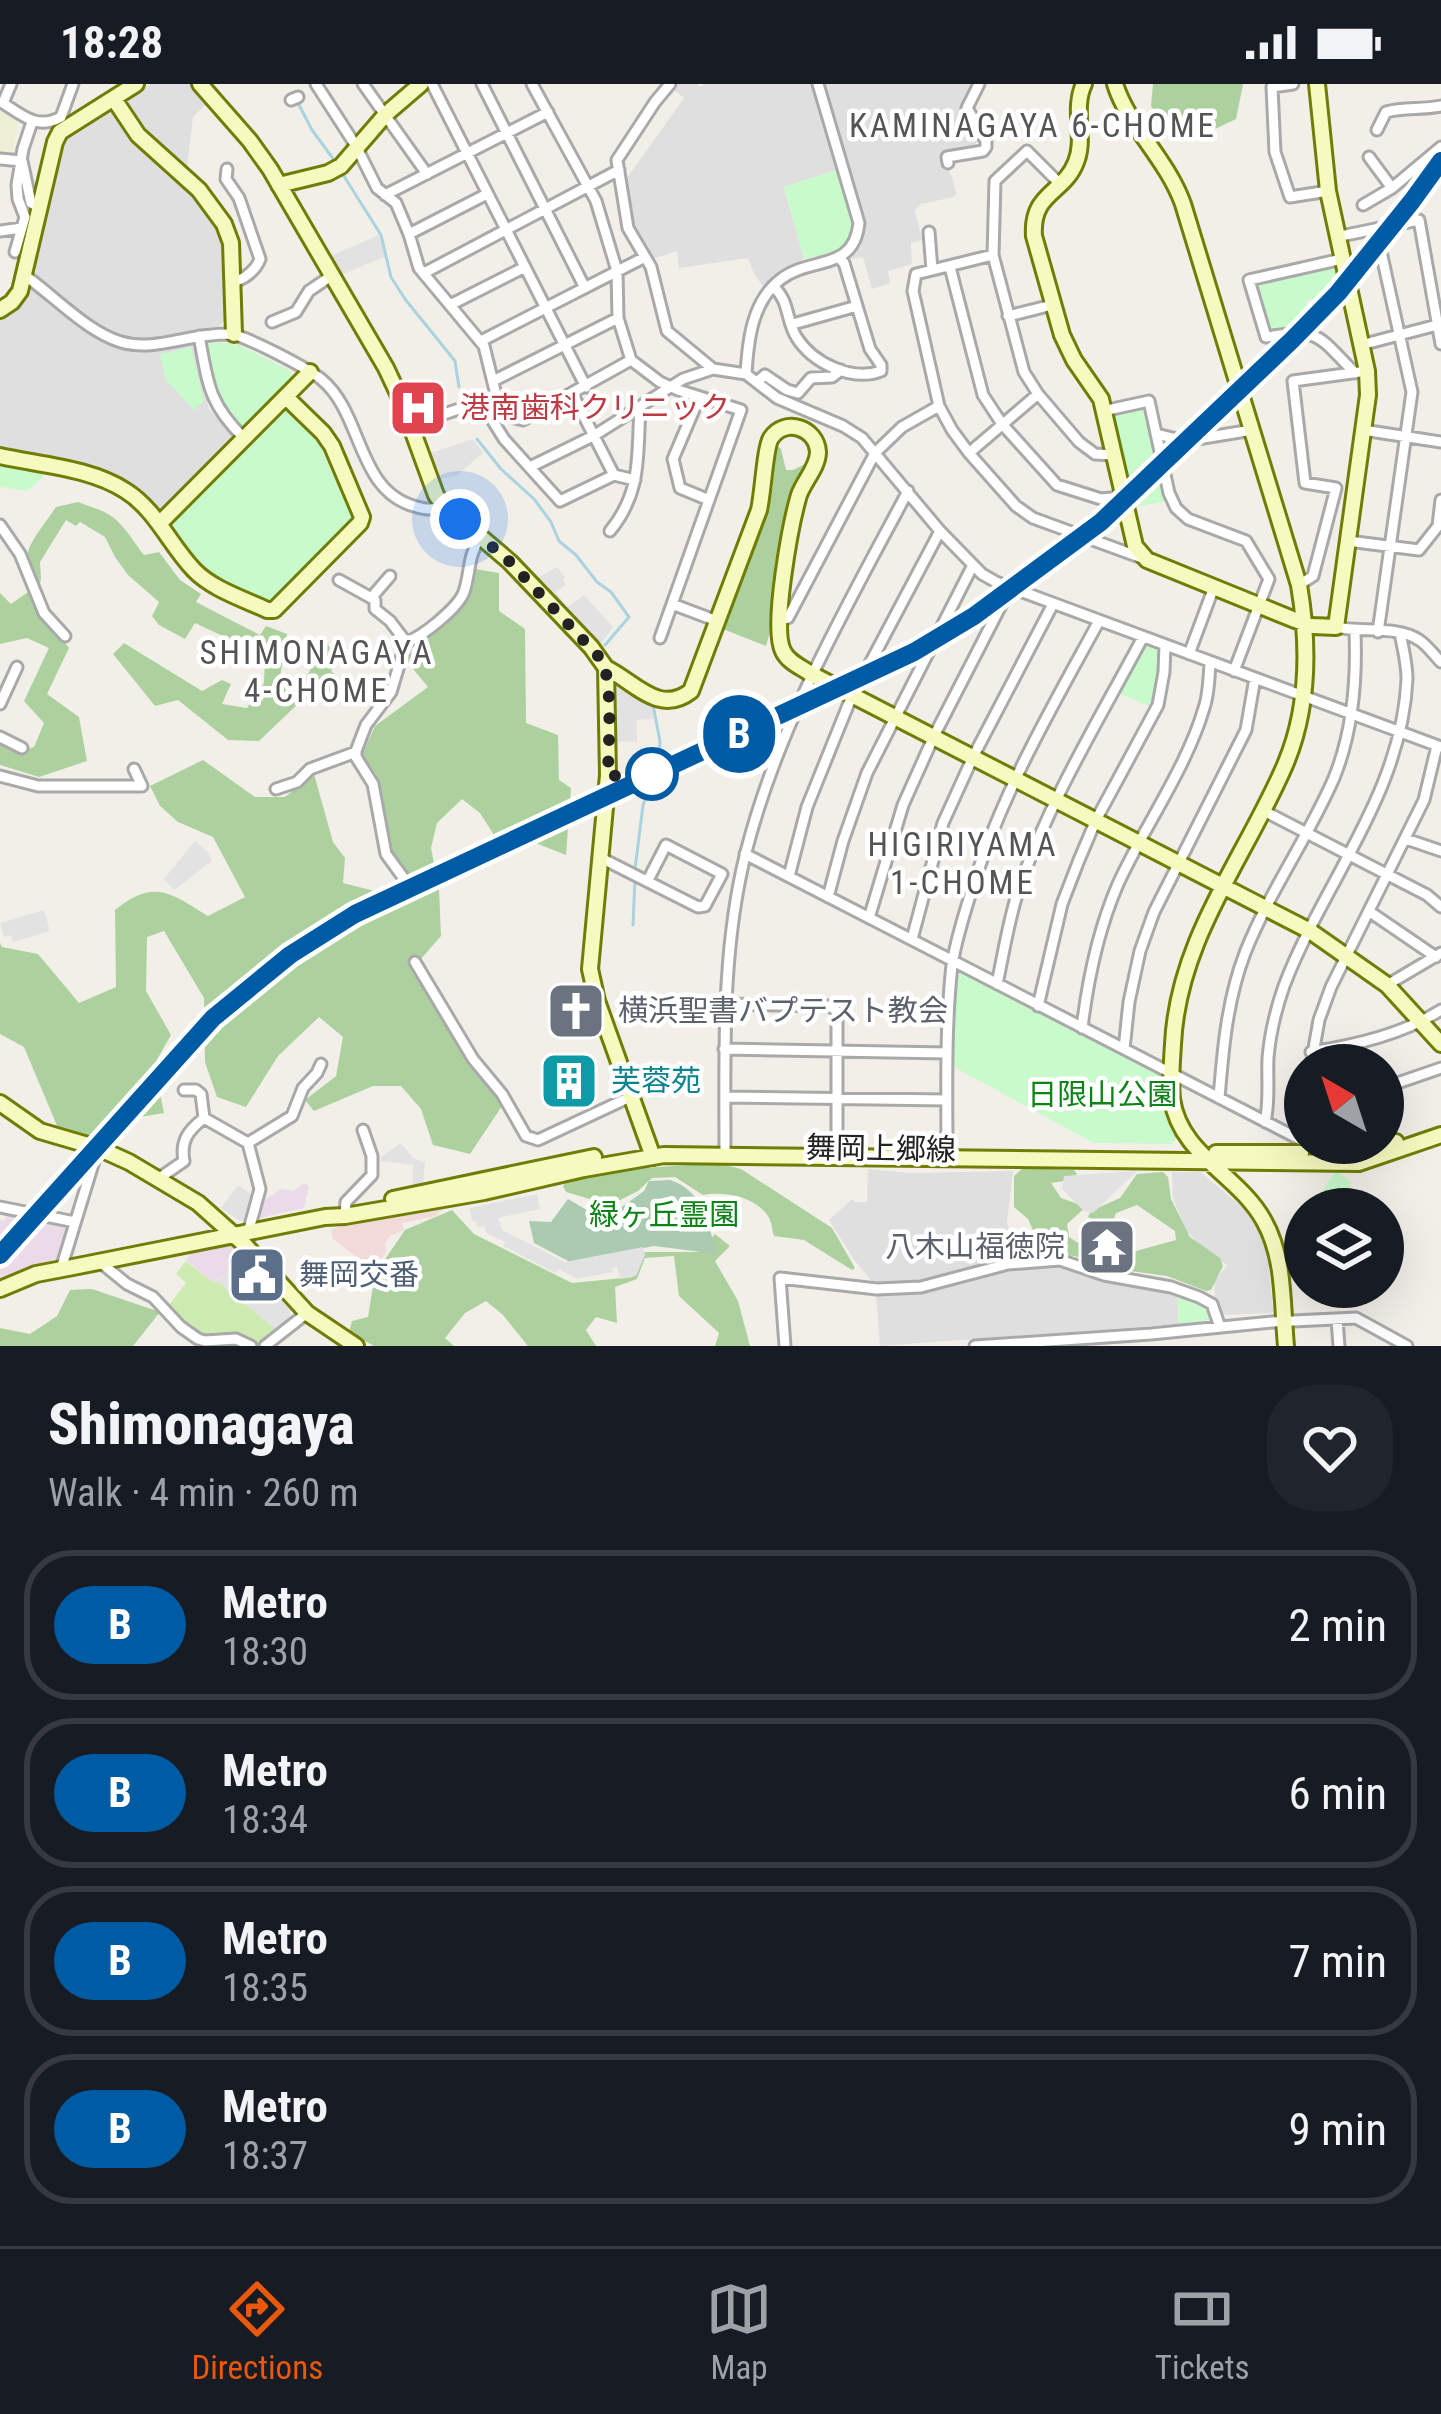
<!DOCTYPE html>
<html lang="en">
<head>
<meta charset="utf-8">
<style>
  :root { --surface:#171b24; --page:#20242c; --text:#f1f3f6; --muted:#9ea1a6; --line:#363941; --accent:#ea580c }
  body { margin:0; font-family:"Roboto Condensed","Noto Sans JP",sans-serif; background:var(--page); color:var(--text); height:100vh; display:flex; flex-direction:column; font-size:45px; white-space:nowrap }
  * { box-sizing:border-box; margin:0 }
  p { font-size:39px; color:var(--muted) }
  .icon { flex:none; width:66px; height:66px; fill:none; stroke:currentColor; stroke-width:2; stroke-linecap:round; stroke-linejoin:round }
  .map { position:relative; height:1262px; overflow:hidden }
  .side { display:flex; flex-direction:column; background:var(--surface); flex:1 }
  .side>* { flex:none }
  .badge { padding:0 24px; border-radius:39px; font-size:42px; line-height:78px }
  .needle { width:78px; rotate:321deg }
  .controls { position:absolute; left:1284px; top:960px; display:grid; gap:24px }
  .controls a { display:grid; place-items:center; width:120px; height:120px; border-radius:50%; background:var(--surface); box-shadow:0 12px 48px #0002; font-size:60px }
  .you { position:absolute; width:60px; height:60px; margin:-30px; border:9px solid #fff; border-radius:50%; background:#1a73e8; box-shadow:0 0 0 18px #1a73e833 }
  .map>.badge { position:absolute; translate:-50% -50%; box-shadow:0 0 0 6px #fff }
  .round { display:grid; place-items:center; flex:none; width:126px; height:126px; border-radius:48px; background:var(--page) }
  .headline { display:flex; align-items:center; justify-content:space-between; height:204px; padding:0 48px }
  h1 { font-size:57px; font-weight:800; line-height:90px }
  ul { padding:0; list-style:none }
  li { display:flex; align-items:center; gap:36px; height:150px; margin:0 24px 18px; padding:0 24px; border:6px solid var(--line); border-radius:48px }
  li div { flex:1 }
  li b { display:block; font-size:45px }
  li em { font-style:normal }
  li .badge { min-width:132px; font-weight:700; text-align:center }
  .status { display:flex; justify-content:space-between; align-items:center; height:84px; padding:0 60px; background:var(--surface); direction:ltr }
  .status svg { height:33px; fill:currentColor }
  .menu { display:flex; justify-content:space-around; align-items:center; height:168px; border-top:3px solid var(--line); background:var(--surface); font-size:33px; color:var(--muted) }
  .menu a { display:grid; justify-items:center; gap:6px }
  .menu .active { color:var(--accent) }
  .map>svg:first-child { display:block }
</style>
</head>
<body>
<div class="status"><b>18:28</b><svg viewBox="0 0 49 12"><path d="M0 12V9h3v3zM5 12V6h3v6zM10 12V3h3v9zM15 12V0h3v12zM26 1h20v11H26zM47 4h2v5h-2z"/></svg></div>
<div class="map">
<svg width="1441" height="1262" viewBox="0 0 1441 1262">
  <rect width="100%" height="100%" fill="#f2efe9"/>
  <path fill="#e0dfdf" d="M150,0H193L208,18L193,33L185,101L213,136L222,161L225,237L219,242L191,248L209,325L235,354L159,428L136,402L112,391L87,383L0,367V232L24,211L62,61L68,52Z
    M675,0H697L701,3L704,0H811L837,86L784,103L804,175L780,187L763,202L754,190L748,174L679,184L677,167L650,176L635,148L624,98L684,14L671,3Z
    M825,0H974L962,22L979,54L974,63L943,69L944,79L952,93L956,110L954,113L921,120L915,126L922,156L911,159L912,180L888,187L890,199L872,205L863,173L851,175L858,165L864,135Z
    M868,1085L911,1089L1013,1087L1007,1139L1017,1173L920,1199L875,1201L855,1177L829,1136L852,1115L855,1118H867Z
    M1172,1088H1200L1246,1126L1258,1145L1267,1170L1273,1227L1271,1229L1226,1231L1222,1228L1215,1215L1214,1193H1218L1227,1181L1205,1167L1185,1145L1173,1114Z
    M1059,1180L1104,1197L1177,1211L1179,1240L880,1262L876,1210L921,1208L1013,1184Z"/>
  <path fill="#f2dad9" d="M443,1121L444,1124L436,1132L402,1139L404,1146L390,1152L385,1160L386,1168L373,1186L333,1155L331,1145Z"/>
  <path fill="#ebdbe8" d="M304,1099L309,1102L304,1124L254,1135L261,1115H266L281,1105L293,1107Z
    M7,1127L71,1140L59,1177L28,1183L0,1195V1136H5Z
    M232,1160L246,1171L214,1199L186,1176L192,1167Z"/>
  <path fill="#eef0d5" d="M0,24L20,33L11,73H0Z"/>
  <path fill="#cdebb0" d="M186,1177L214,1199L217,1197L278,1247L258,1262C231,1243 221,1259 198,1251C186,1246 177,1231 169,1221L186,1199L176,1190Z"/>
  <path fill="#add19e" d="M1153,0H1243L1236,35L1217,44L1171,50L1151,22Z
    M776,361L781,365L786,386H793L805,380L789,425L771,529V544L766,562L723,545L757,453L770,408Z
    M78,418C90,423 104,426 114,434C128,446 134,459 144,471L159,468L180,496L201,510L196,518L260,551L266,542L287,550L280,593L300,605L325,558L339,573L331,587L347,601L300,618L259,657L228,656L178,616L155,622L113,570L124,559L202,607L222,596L231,600L222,620L247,624L264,599L265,572L195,539L185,555L159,541L152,532L159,518L128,491L115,473L105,453L80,438L76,442L66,436L40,478L41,495L35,515L43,531L40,534L46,542L51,541L69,564L47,610L79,633L87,677L39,693L0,681V658L23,667L34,663L44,639L24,617L49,564L27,554L0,560V509L11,520L28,508C21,462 32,459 56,423Z
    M475,485L499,489V527L525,545L526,639L558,651L559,696L571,704L566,771L533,758L501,762L480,729L462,715L437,739L431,764L439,804L441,852L420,876L449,943L504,1019L470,1070L433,1061L421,1025L401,1002H373L314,1027L305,1016L336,992L343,953L319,933L278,972L246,1023L217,1013L205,978L204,914L164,847L147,853L146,907L171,951L154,981L164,1029L129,1035L110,1059L58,1044L24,963L0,950V859L2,863L38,870L79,919L116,903L115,826C154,794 171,809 208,832L245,813L213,753L178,738L160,722L150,702L203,676L255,713H285L314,690L333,758L345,774L343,799L394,812L410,804L388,761L376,690L362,671L375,642L428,603L405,575L455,531Z
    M717,1079L741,1085L832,1144L855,1184L852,1186L804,1156L774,1152C772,1146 772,1138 768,1132C754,1112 725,1107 703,1111L675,1093L652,1094L638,1107L610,1121L566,1108L563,1102L566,1097L630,1085Z
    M1023,1084L1074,1086L1077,1090L1072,1096L1051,1099L1061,1114L1086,1123L1067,1140L1069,1153L1099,1172L1125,1170L1176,1156L1175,1147L1137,1121L1116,1129L1112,1140L1102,1141L1088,1133L1091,1127L1120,1114L1137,1090L1163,1088L1168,1093L1171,1115L1190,1153L1220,1174L1223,1182L1211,1206L1206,1207L1167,1192L1100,1183L1075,1172L1044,1170L1028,1135L1014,1123V1092Z
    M452,1126L474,1150L572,1199L633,1193L642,1168H699L715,1150L730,1162L715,1177L738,1217L750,1262H715L719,1249L679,1212L674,1172L645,1174L637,1195L615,1203L617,1239L596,1233L586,1246L596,1262H528L503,1231L486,1217L465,1229L445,1254L454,1262H374L349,1248L352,1237L368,1233L375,1190L405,1146Z
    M92,1205L160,1228L133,1262H0V1244L30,1250L57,1232L70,1206Z"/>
  <path fill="#aacbaf" d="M670,1096C703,1106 708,1140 717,1170L654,1162L570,1178L534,1159L529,1137L551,1138L568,1115L592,1129L612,1130L644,1107L649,1097Z"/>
  <path fill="#c8facc" d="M837,86C842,106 863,147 842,162C832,170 816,172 804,175L784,103Z
    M1338,181L1344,210L1306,217L1311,241L1269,248L1255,199Z
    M209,259H235L291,287L292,296L242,348L214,313L204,265Z
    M191,263L204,317L194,326L166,296L160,270Z
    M1146,322L1166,417L1130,424L1108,330Z
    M284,326H287L319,359L352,434L273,517L266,518L208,488L171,446V441Z
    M0,378L44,386L43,393L27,407L0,403Z
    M1145,557L1161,565C1161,584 1161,606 1152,623L1118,609Z
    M963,888L1162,990L1167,997L1170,1032L1178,1052L1172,1060L1094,1059L954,983L953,940L958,892Z
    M1336,1087L1351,1098L1340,1125H1310Z
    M1177,1211L1204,1221L1210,1229L1209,1236L1179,1240Z"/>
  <path fill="#e2e2e2" d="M379,151L386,172L339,192L328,173Z
    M473,355L483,369L456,392L436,396L426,368H434Z
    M557,483L565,494L563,496L566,500L556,508L567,523L584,511L613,543L601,560L566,524L562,526L535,495Z
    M616,595L651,620L654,635L637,636V658L617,657Z
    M195,757L207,767L212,777L174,806L164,795Z
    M44,826L50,847L13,858L11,851L4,853L0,839Z
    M401,1059L413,1074L425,1079L423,1099L413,1101V1081L381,1077V1073Z
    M1137,1087L1093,1129L1084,1127L1062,1105L1064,1092Z
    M238,1101L255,1113L248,1136L240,1137L221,1124Z
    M537,1110L540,1125L498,1134L502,1146L565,1178L643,1163L645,1171L636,1192L620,1195L617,1183L612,1184L613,1188L577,1195L558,1185L556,1189L503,1162L505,1158L486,1149L484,1142L477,1143L476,1137H472L469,1124Z
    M246,1171L254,1180L248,1188L260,1200L266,1194L294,1224L289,1229L294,1235L278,1247L217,1197Z"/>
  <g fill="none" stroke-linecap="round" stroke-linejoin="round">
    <path stroke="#aad3df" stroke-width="3" d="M298,19L312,46L337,80
      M342,89L381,151L391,193L405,215L455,277L459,303
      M477,355L501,385L534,415L551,438L559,457L576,471L597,498L611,508L629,533L605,561
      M635,785L643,721L659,681L660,657L653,621
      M633,841L635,795"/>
    <g stroke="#a9a9a9" stroke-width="15">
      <path id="street" d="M11,0L3,19C23,32 38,46 61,33L73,0
        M316,0L356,62L377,104L396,119L409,150L419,184L484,262L501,331
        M363,0L427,90
        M432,0L586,303
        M482,0L585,204
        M532,0L596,117L617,187L618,234L631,276L660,298L678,306L741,326L660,554
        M670,0L655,18L617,76L628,144L651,183L667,247L713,285
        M1293,0L1272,3L1275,68L1290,113L1328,107
        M291,16L298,13
        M1377,46L1386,28C1404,23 1422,26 1441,22
        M1369,73L1392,104
        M0,75L22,77L31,119L39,123
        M948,79L947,73L983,67L986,63V57L967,24L979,0
        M227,85L226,95L239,114L260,175C256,186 244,196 232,198
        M1059,99L1027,67L995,97L993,171L1024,288L1038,310L1079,358L1095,370L1114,371
        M385,111L548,28
        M1363,121L1392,104L1441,63
        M1376,145L1412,308L1378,548
        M0,147L22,144
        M929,148L932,186
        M409,150L487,110
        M1336,153L1419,136L1441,260
        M15,168L25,133L18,115L17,101L23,65L32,38
        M993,171L916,190L913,207L939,322L952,346L969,369L1016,422L1033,434L1142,474
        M1342,175L1249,196L1266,253C1322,245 1316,250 1355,289
        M950,183L983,311L1002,340L1057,401L1101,415L1122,413
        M424,189L619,86
        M23,190C53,211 87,248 121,258C151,267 182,253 212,251C217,250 226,250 231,250C248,253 307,284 321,295C364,330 356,408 417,423C428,426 433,426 443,421
        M773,202C791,219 785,236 797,254C813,279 852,298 881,287V281L870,265L844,179L839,174
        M450,221L525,183
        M1008,232L1052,221
        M272,238L296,228L309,207L331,192
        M793,240L857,222
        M199,252C208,299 208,319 244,354
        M481,257L645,173
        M1361,261L1437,241
        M746,290C748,256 752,217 781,195C811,172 854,188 859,139L818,0
        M493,297L618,234
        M757,298L765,291L787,306L798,309L811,294L832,293L841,286
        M573,311L614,391L635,396
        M699,314L673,375L680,404L709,416
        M1103,327L1149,317L1169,409L1176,424L1188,435L1246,457L1269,495L1234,587
        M488,329L504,355L560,417L614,391
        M411,341L468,322L523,336L631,276
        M1363,346L1441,358
        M1156,350L1185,357L1252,346
        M969,369L1038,310
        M530,383L595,351L683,295L713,285L746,290L777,314L843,342L862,354L940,447L982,490L996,498L1441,663
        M0,441L20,470L44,529L65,552
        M610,447C642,408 637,372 640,324
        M1348,457L1419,466L1438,442L1441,416
        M339,496L375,516V525L390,537L406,558
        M1299,501L1313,492L1336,404L1305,399L1293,297L1367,287
        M371,514L390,492
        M672,520L717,537
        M779,536L788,534L875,369L902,343L939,322
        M1336,543C1361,549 1397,541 1419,556C1427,561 1434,571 1441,578
        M1189,570L1214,503
        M0,620L17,583
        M0,653L22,664
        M0,692L38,702H142L134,685
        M276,705L297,698L310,685L356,668
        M1262,726L1427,811L1441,823
        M1406,755L1441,767
        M745,770L1305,1058
        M601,774L698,823L705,822L722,790L666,761L648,796
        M789,792L807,723L849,619L940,447
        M405,796L386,770L373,700L356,673V667L366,641L391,608L406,558C422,553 458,524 464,508C471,487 467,473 481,452
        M828,813L843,757L867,689L973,481
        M1370,828L1436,873
        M869,834L903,721L934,652L1010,504
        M912,855L943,739L973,673L1053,520
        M415,878L473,975L502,1010L526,1052L538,1056L630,1013
        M997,900C1004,867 1009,833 1020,801C1051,714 1100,634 1143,553
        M1387,901L1441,869
        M725,920L831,922L837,928V1073
        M1038,922L1062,820L1079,776L1096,736L1158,621L1164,588L1165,561
        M1082,944C1088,894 1098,846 1118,800C1144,743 1187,683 1204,624C1209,610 1209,593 1210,578
        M724,965L947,969
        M1124,965L1129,918L1140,867L1154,828L1246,646L1255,594
        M1311,968C1356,961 1403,950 1441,926
        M1311,981L1319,936L1331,903L1424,716L1437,662
        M1383,1004L1441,984
        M725,1013L947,1016
        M1219,1014C1223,965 1227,916 1245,869C1269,808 1308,754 1334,694C1353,647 1357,598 1355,548
        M204,1034L248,1059L260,1105L248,1149
        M1265,1038C1270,1018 1267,995 1268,974C1270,950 1276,925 1284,902C1323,799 1402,710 1407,595C1407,580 1403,564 1400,549
        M248,1059L292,1032L303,1004L317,989L321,980
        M725,1070C725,969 721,867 746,768C779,639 846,524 908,407
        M947,1074C947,1010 945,945 952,881C956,855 965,827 973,802C1003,707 1052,623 1099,537
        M158,1095L184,1077C180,1056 189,1046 204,1034L201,1010L196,1006H184
        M0,1123L75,1138
        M345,1132L346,1118L372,1091V1072L363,1046
        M100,1178L127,1200L153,1213L181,1243L198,1255L205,1257L236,1255L251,1262
        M61,1185L98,1064
        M1337,1235L1339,1262
        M265,1262L307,1229
        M785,1262L780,1194L877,1205L921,1203L1008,1180L1060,1176L1104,1191L1171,1203L1199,1213L1212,1220L1220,1243
        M975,1262L1151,1250L1272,1238L1356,1234L1407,1262"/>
    </g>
    <g stroke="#707d05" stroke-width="20">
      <path id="secondary" d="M200,0L250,57L270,85L386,284L402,318L436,411L443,421L510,478L591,563L606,584L608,691L590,885L597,917L653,1073
        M1084,0C1072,25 1086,54 1076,78C1064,110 1031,108 1034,152L1062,251L1074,276L1101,315L1135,462L1147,476L1295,536L1312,542L1336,543L1368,311L1367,287L1328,107L1317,0
        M1115,0C1128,42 1167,75 1183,120L1299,501C1309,560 1309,625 1285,681C1245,774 1178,855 1173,960C1172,978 1170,997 1172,1015C1180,1071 1239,1091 1264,1137C1285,1174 1282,1221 1286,1262
        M114,15L138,51L199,106L224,140L231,159L234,250
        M279,101L328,89L341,82L386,30L421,0
        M0,226L12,218L20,207L55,58L60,48L136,0
        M0,372C41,381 91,384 126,407C156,426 170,461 194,486C212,505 244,515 267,526H274L360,439L362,433L332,362L323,349L286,313
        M159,440L310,288
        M606,584C635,598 659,632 691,607L759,426C763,409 765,363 771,354C785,333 817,344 818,368C818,383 804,397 799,411C791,438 771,543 783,567C788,578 801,583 811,590L1310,847L1387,901L1441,960
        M0,1019L40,1047L98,1064L129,1078L198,1119L245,1161L307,1229L356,1262
        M1216,1069H1301
        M1324,1069H1343L1396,1058
        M393,1115L594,1073
        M0,1205L36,1190L73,1183L325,1133L345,1132L484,1108L584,1085L664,1071L1359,1079L1441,1051"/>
    </g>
    <use href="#street" stroke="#fff" stroke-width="9"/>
    <use href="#secondary" stroke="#f7fabf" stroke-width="14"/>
    <path stroke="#707070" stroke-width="3" stroke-dasharray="24 24" stroke-linecap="butt" d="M1406,114L1441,66"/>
  </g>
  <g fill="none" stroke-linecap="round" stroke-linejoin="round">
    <g stroke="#fff" stroke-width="27">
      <path id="line" d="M0,1171L213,934L290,871L355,830L914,568L974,532L1101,438L1292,256L1338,209L1412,117L1441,77"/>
    </g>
    <use href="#line" stroke="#005ba5" stroke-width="18"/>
    <path stroke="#222" stroke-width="12" stroke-dasharray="0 21.6" d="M460,435L510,478L601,575C614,598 608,663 608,692L652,690"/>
  </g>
  <defs>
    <g id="hospital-square" transform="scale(3)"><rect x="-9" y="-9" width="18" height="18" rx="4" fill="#e0444e" stroke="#fff"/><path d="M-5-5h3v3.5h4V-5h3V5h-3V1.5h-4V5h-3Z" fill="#fff"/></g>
    <g id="church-square" transform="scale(3)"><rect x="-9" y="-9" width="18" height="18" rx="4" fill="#6b7280" stroke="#fff"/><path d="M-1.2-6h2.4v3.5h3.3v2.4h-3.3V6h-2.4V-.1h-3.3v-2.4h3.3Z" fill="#fff"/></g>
    <g id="building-square" transform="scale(3)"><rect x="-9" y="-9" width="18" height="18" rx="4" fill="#0f9aa8" stroke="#fff"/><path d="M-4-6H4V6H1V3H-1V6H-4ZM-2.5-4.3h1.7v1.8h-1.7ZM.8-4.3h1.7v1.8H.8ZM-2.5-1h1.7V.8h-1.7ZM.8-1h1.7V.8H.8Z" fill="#fff"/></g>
    <g id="temple-square" transform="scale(3)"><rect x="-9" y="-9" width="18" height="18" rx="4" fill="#6b7280" stroke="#fff"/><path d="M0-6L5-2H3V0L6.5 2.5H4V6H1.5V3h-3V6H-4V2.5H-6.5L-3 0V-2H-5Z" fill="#fff"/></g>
    <g id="civic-square" transform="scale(3)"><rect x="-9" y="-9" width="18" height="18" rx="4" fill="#5c6f8a" stroke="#fff"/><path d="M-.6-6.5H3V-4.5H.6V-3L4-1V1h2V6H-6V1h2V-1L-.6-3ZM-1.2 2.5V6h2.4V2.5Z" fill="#fff"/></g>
  </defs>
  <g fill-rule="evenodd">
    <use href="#hospital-square" x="418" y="324"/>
    <use href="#church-square" x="576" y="927"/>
    <use href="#building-square" x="569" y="997"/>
    <use href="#temple-square" x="1107" y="1163"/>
    <use href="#civic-square" x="257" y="1191"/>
  </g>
  <circle fill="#fff" stroke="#005ba5" stroke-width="6" cx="652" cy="690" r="24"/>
  <g text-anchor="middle" stroke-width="9" stroke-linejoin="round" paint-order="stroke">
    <g font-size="30" fill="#be3a42" stroke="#fff" text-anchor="start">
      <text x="460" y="334">港南歯科クリニック</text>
    </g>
    <g font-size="30" fill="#5b616d" stroke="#fff" text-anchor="start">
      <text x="618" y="937">横浜聖書バプテスト教会</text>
      <text x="1065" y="1173" text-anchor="end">八木山福徳院</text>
    </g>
    <g font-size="30" fill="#0d838f" stroke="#fff" text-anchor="start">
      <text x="611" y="1007">芙蓉苑</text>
    </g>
    <g font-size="30" fill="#0c8416" stroke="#fff">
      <text x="1102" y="1021">日限山公園</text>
      <text x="664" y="1141">緑ヶ丘霊園</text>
    </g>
    <g font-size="30" fill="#222" stroke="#fff">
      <text transform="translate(881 1065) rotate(1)" y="10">舞岡上郷線</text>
    </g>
    <g font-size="30" fill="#4e5e75" stroke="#fff" text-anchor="start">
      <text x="299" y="1201">舞岡交番</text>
    </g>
    <g font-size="33" letter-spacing="3" fill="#555" stroke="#fff">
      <text x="1033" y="53">KAMINAGAYA 6-CHOME</text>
      <text x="317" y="580">SHIMONAGAYA<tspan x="317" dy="38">4-CHOME</tspan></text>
      <text x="963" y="772">HIGIRIYAMA<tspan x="963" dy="38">1-CHOME</tspan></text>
    </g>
  </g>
</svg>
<div class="controls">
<a><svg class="needle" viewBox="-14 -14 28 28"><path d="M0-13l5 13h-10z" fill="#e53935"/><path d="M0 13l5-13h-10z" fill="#9ea1a6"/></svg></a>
<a><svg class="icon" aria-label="layers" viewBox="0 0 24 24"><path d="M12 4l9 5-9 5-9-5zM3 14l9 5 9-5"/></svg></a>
</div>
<div class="you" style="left:460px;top:435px"></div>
<b class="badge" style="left:739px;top:650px;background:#005ba5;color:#fff">B</b>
</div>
<section class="side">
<div class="headline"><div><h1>Shimonagaya</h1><p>Walk · 4 min · 260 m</p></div><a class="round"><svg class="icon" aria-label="heart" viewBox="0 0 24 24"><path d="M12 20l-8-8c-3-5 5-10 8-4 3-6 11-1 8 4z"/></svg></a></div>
<ul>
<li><span class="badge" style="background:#005ba5;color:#fff">B</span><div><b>Metro</b><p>18:30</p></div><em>2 min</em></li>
<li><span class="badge" style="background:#005ba5;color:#fff">B</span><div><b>Metro</b><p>18:34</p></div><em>6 min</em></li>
<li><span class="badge" style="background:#005ba5;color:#fff">B</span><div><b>Metro</b><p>18:35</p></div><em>7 min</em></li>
<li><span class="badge" style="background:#005ba5;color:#fff">B</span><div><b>Metro</b><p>18:37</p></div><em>9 min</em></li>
</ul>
</section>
<nav class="menu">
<a class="active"><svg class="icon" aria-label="directions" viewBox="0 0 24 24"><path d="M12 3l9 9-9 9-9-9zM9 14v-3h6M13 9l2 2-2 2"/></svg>Directions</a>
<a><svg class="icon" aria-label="map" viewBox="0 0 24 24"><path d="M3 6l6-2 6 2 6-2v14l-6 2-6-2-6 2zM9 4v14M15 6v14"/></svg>Map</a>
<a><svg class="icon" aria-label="tickets" viewBox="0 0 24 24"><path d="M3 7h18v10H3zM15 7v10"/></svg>Tickets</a>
</nav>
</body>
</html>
